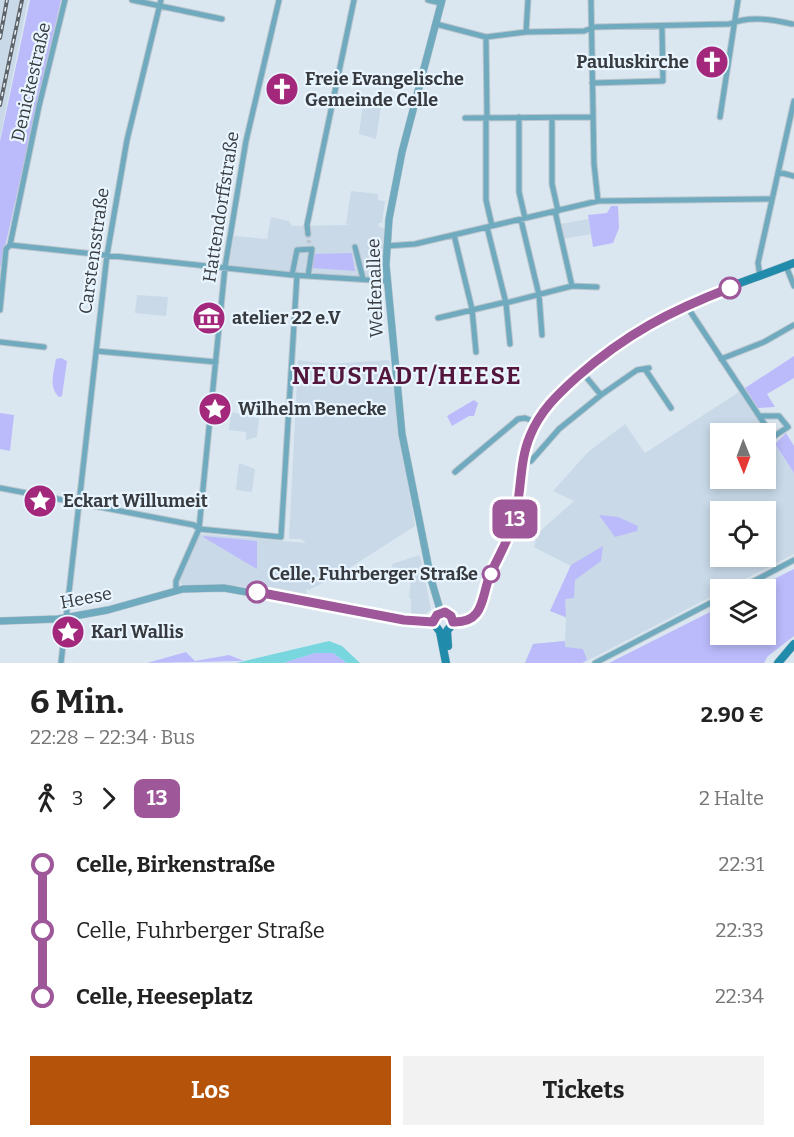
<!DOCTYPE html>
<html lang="de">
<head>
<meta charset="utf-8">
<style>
  :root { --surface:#fff; --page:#f2f2f2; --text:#222; --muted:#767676; --accent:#b45309 }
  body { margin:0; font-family:Bitter,serif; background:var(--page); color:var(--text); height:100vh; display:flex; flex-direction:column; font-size:22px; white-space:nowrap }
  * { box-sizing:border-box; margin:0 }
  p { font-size:20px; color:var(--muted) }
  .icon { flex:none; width:33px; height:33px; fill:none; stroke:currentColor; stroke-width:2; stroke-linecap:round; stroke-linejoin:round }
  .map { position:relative; height:663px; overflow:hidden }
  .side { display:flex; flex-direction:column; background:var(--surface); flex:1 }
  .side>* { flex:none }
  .badge { padding:0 12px; border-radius:9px; font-size:21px; line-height:39px }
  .needle { width:39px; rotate:179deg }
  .tools { position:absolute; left:710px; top:423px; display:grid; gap:12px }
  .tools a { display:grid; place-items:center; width:66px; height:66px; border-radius:0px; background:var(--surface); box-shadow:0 3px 9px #0003; font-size:30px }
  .map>.badge { position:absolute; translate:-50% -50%; box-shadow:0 0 0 3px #fff }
  .legs { display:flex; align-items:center; gap:9px; height:66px; padding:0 30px; font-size:20px }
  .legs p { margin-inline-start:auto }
  .overview { display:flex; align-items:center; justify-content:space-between; height:102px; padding:0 30px }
  h1 { font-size:33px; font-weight:700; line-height:45px }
  .primary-button { display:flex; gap:12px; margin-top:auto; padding:12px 30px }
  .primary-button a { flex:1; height:69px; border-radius:0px; background:var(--accent); color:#fff; font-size:24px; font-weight:700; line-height:69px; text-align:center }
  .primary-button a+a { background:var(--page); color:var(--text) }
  ul { padding:0 30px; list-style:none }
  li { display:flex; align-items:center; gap:21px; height:66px; font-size:22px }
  li i { display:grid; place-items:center; width:9px; height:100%; margin:0 8px; background:currentColor }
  li i::after { content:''; width:15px; height:15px; margin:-8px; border:4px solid; border-radius:50%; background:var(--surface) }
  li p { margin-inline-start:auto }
  li:first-child i { background:linear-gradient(#0000 50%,currentColor 0) }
  li:last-child i { background:linear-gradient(currentColor 50%,#0000 0) }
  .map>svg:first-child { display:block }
</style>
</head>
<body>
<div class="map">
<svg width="794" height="663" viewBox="0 0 794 663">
  <rect width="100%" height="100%" fill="#dbe7f0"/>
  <path fill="#c9d9e8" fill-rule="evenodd" d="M0,0H28L0,138Z
    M364,97L382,100L376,139L359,134Z
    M351,191L378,194V200L385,201L382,223H379V227L384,228V272L381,277L293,273L229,265L234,236L267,239L271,217L289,221L292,226L350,225L346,224Z
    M588,219L591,234L563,239L561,224Z
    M137,295L168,297L166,316L135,313Z
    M298,360L330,364L389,360L415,526L340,574L309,590L307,588L306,598L238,586L186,587L181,584L179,577L197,538L202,534L306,543L301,539H289Z
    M739,392L794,473V554L725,589L720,590V592L583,663H525L533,644L565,641L566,618L550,611L571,566L534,547L537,534L574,501L553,491L588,452L625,424L645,453ZM720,434H765V478H720ZM720,512H765V556H720Z
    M231,412L259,418L257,437L246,440V432L229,430Z
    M239,463L255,469L252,492L236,490Z
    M420,555L431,609L422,617L411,616V599L409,598L411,578L394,579L392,564Z"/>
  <path fill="#bbbbfb" d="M30,0H61L0,269V141Z
    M611,206H618L619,228L613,243L593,247L588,215L607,213Z
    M352,253L355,271L313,268L312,254Z
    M794,356V378L767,394L775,407L758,408L745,388Z
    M61,358L67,361L62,396L59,397C48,387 54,372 56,359Z
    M474,400L478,403L474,416H469L452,426L447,416Z
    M0,413L14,415L10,451L0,449Z
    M786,433L794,446V473L775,444Z
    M599,515L618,517L638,526L637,531L615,537Z
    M204,536L257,541V569L203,537Z
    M603,546L601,561L575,580L574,598L565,599L566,617L550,611L571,565Z
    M794,569V636L768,656L764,663H609L720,607V634H765V590L754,589Z
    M565,641V647L583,649L587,660L582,663H525L533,644Z
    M186,652L195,661L229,655L244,661L147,663Z
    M315,653H333L347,663H283Z"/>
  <path fill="#78d6df" d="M329,641L342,646L360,663H347L333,653H315L283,663H236Z"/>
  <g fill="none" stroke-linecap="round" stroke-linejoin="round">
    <path stroke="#bac5cd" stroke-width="4" stroke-dasharray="4 2" stroke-linecap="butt" d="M308,234L309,243"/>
    <g stroke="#bac5cd" stroke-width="7">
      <path id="minor" d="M132,0L222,19
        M428,0L441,3
        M591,0L594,164L598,201
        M436,24L486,37L526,32L584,31L595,27L729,24C749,16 771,19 792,24
        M526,32L528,0
        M486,37L487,117
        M592,83L663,81L662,26
        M486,117V200L492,226
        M519,117V192L525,218
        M720,117L738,0
        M465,118L593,117
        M552,118V184L558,211
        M778,172L794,176
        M555,211L572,286
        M521,220L539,295L542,335
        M487,227L506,303L510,344
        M308,234L307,225L354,0
        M454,235L472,309L476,352
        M10,245L292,275L387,281
        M387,246L415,244L598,201L771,199
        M355,247L363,279
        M786,266L794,286
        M292,275L297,250L312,249
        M308,276L312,249
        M760,276L758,263L794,101
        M506,303L572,286L597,287
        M686,305L773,437L788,427L779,416H760
        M0,310L6,249L10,245L39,106L65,0
        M438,318L506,302
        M0,342L44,347
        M96,351L216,362
        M721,359L764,342L794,325
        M645,369L671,408
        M582,372L601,395L637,370L649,368
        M531,461L559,429L601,395
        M455,472L518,419L525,418L536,422
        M0,488L194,525L199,529L225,267L246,141L279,0
        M737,590L794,560
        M176,591V581L199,529L281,537L297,275
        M61,663L107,255L127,140L161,0
        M595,663L720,598"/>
    </g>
    <g stroke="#bac5cd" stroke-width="8">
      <path id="tertiary" d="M441,613L431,579L402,434L386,265L389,219L402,152L442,0
        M0,621L58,619L108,610L183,589L224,588L404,620L433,622"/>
    </g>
    <g stroke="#bac5cd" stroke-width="9">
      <path id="secondary" d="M453,623C485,623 481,597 490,575C499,555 510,538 515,517C523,485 520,453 535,423C545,404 562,391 578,376C602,355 626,336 655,320C698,296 748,281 794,263
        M448,646L447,631L453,623
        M446,663L440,632L433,622L437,615L445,612L451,616L453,623
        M778,663L794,644"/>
    </g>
    <use href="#minor" stroke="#70aabf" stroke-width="5"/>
    <use href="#tertiary" stroke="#70aabf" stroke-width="7"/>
    <use href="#secondary" stroke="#218bab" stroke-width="8"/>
    <g stroke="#5d6368" stroke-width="4">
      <path id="rail" d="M0,38L7,0
        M0,105L22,0"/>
    </g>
    <use href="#rail" stroke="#e8f4fe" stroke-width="1.5" stroke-dasharray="4.5" stroke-linecap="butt"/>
  </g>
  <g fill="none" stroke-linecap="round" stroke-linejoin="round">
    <g stroke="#fff" stroke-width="14">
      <path id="line-1" d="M257,592L404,620L433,622L437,615L445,612L451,616L453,622C485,623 481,597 490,575C499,555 510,538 515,517C522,490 519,462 530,436C540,411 557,395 577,377C626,334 670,311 730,288"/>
    </g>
    <use href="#line-1" stroke="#9e589a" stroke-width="9"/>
  </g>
  <defs>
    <g id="church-disc" transform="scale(1.725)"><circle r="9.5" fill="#a3277a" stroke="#e8f4fe"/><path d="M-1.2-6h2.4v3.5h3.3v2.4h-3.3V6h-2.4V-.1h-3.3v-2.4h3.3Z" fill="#fff"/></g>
    <g id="museum-disc" transform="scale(1.725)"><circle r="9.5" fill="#a3277a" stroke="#e8f4fe"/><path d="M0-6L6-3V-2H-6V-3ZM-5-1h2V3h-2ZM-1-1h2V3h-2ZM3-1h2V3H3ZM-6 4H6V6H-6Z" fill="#fff"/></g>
    <g id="sight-disc" transform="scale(1.725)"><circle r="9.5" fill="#a3277a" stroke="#e8f4fe"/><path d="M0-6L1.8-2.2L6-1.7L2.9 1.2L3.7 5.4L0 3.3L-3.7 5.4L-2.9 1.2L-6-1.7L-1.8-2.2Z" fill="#fff"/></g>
  </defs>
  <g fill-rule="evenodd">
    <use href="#church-disc" x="712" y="62"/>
    <use href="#church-disc" x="282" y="89"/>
    <use href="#museum-disc" x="209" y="318"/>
    <use href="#sight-disc" x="215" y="409"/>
    <use href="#sight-disc" x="40" y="501"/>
    <use href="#sight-disc" x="68" y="632"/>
  </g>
  <g fill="#fff" stroke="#9e589a" stroke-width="3">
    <circle cx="730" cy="288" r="10"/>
    <circle cx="491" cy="574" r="8"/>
    <circle cx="257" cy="592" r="10"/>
  </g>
  <g text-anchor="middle" stroke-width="4.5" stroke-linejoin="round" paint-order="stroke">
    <g font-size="18" font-weight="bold" fill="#373b3f" stroke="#e8f4fe" text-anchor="start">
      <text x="689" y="68" text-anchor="end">Pauluskirche</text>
      <text x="305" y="85">Freie Evangelische<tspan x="305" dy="21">Gemeinde Celle</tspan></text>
      <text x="232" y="324">atelier 22 e.V</text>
      <text x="238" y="415">Wilhelm Benecke</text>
      <text x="63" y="507">Eckart Willumeit</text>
      <text x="91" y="638">Karl Wallis</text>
    </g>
    <g font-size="18" fill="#373b3f" stroke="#e8f4fe">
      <text transform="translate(31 82) rotate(-77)" y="6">Denickestraße</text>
      <text transform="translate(221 207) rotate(-81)" y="6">Hattendorffstraße</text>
      <text transform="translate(94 251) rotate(-82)" y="6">Carstensstraße</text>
      <text transform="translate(375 288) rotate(-92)" y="6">Welfenallee</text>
      <text transform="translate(86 598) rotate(-11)" y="6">Heese</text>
    </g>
    <g font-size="18" font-weight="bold" fill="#373b3f" stroke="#e8f4fe" text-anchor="end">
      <text x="478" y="580">Celle, Fuhrberger Straße</text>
    </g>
    <g font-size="24" font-weight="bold" letter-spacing="1.5" fill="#53173e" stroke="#e8f4fe">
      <text x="407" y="384">NEUSTADT/HEESE</text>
    </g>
  </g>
</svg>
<div class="tools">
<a><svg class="needle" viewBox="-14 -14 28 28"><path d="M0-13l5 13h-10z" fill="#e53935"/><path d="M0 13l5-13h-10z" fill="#767676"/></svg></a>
<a><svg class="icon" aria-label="locate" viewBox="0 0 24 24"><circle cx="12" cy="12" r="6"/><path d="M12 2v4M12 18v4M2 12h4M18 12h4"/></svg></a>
<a><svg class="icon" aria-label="layers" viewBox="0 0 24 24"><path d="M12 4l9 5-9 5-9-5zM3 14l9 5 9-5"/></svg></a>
</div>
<b class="badge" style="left:515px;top:519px;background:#9e589a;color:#fff">13</b>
</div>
<section class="side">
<div class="overview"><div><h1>6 Min.</h1><p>22:28 – 22:34 · Bus</p></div><b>2.90 €</b></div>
<div class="legs"><svg class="icon" aria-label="walk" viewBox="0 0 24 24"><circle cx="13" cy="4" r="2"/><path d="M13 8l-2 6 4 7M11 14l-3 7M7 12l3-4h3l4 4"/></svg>3<svg class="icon" aria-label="forward" viewBox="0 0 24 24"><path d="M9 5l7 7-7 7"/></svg><b class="badge" style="background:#9e589a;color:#fff">13</b><p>2 Halte</p></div>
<ul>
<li><i style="color:#9e589a"></i><b>Celle, Birkenstraße</b><p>22:31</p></li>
<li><i style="color:#9e589a"></i><span>Celle, Fuhrberger Straße</span><p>22:33</p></li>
<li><i style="color:#9e589a"></i><b>Celle, Heeseplatz</b><p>22:34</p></li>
</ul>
<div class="primary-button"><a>Los</a><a>Tickets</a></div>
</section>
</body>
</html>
